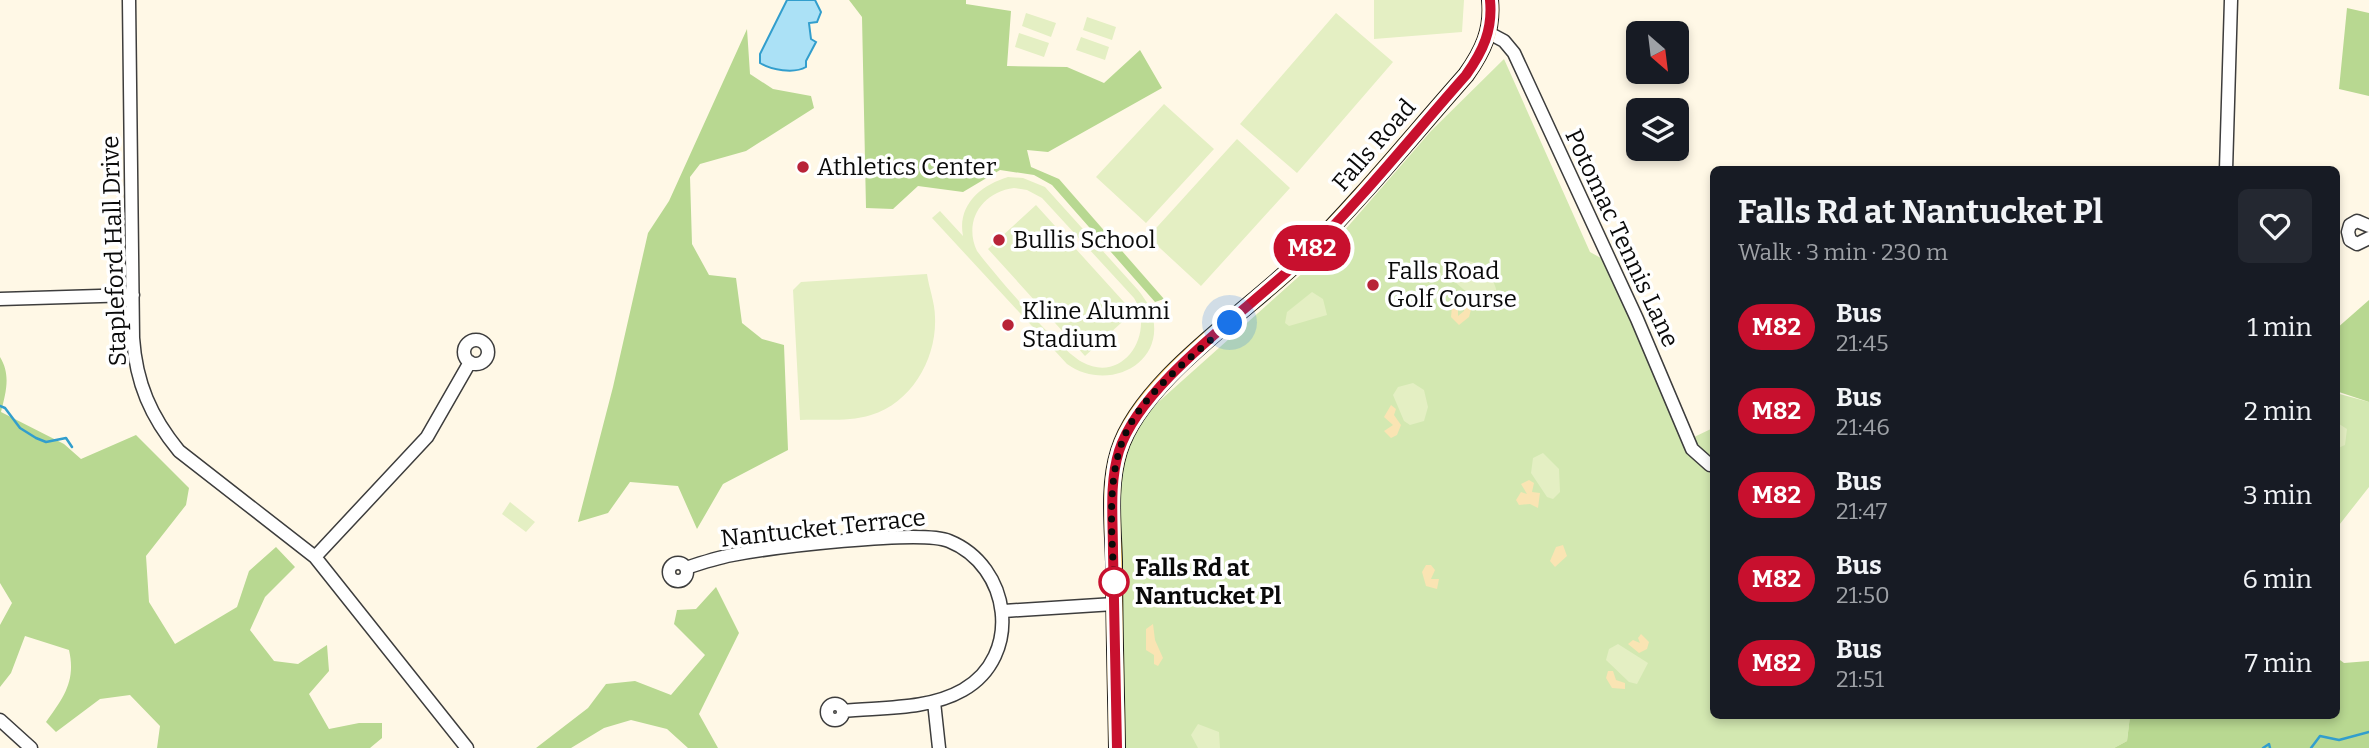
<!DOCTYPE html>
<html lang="en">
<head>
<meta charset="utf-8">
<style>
  :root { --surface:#171b24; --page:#242831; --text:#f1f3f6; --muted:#9ea1a6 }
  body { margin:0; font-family:Bitter,serif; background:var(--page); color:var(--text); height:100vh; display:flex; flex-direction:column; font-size:26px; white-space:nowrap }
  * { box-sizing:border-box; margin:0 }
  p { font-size:23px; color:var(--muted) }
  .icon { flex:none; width:38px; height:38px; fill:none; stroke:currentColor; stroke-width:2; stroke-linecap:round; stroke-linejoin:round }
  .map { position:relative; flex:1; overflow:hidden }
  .drawer { position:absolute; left:1710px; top:166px; width:630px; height:553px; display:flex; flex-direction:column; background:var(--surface); border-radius:10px; box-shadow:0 4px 10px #0003 }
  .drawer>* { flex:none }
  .badge { padding:0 14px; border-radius:23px; font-size:24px; line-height:46px }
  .needle { width:46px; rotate:152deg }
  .controls { position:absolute; left:1626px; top:21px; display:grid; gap:14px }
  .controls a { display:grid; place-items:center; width:63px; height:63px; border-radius:10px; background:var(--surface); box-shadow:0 4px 10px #0003; font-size:35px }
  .you { position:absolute; width:35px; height:35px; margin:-18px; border:5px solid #fff; border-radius:50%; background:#1a73e8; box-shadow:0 0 0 10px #1a73e833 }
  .map>.badge { position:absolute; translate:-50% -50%; box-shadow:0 0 0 4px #fff }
  .round { display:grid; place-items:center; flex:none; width:74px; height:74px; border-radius:10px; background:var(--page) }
  .overview { display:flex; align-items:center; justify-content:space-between; height:119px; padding:0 28px }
  h1 { font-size:33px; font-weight:700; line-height:52px }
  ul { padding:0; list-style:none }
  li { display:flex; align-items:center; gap:21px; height:84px; padding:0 28px }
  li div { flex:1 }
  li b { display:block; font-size:26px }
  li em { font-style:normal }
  li .badge { min-width:77px; font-weight:700; text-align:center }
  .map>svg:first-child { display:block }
</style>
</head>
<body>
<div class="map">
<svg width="2369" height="748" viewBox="0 0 2369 748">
  <rect width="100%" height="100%" fill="#fff8e6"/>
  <path fill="#d3e8b1" d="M1504,59L1590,252L1617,267L1692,438L1713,428V716H2130L2127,741L2114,748H1124L1120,502L1123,459L1145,414L1324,254L1431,131Z
    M2336,393L2369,402V487L2336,529Z"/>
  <path fill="#b8d891" d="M849,0H966V4L1011,11L1007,66L1067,67L1104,83L1140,50L1162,88L1048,152L1027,150L1031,167L1059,179L1164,299L1155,302L1052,185L1034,175L1000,170L963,192L918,186L893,209L866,208L862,17Z
    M2347,8L2369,13V96L2339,89Z
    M747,29L750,74L773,89L811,96L814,108L746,151L700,164L690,177L692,244L709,275L736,278L742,323L762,339L784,345L788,450L723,484L697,529L678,486L630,482L608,513L578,522L613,387L648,233L669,201Z
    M2369,300V402L2336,391V329Z
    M0,357C11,375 6,392 1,412L64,444L81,459L136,435L189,488L186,505L146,556L149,602L175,644L237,607L249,571L276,547L295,567L265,597L250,630L274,661L298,664L327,645L329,671L309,694L329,729L359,723H382V738L370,748H157L160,726L130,695L100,699L56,732L46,722C64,697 76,681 69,650L25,636L11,673L0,687V625L12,603L0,583Z
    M716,587L739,633L699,714L718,748H688L667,729L631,720L604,728L571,748H536L588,708L606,684L635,681L671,695L705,655L674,624L677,610L696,609Z
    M2336,657L2344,663L2369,661V748H2114L2127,741L2130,716H2336Z"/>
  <path fill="#fae4b3" d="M1453,296H1458V316L1464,311L1465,303L1472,306L1469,317L1459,325L1451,317Z
    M1391,405L1396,409L1394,415L1401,425L1397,435L1391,438L1384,431L1393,425L1384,417Z
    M1529,480L1534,483L1532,492L1540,493L1538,508L1530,504L1519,505L1516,500L1521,492L1527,494L1521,484Z
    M1563,545L1567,556L1555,567L1550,561L1556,547Z
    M1426,565H1431L1435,570L1431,579H1439L1437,589L1426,586L1422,572Z
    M1153,624L1155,640L1163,658L1158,666L1154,664V655L1146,650V629Z
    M1641,634L1649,642L1647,649L1639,653L1628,644L1633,640L1640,643L1638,638Z
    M1608,671H1613L1616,680L1625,683V689L1612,688L1606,678Z"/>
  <path fill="#e4efc3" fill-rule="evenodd" d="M1374,0H1464L1462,32L1374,39Z
    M1026,13L1056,23L1051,37L1022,26Z
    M1336,13L1393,62L1297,173L1240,124Z
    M1087,17L1116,27L1112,40L1083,30Z
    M1019,33L1049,43L1044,57L1015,47Z
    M1081,37L1109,47L1105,60L1076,50Z
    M1164,104L1214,149L1146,223L1096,177Z
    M1237,139L1290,188L1201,286L1148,237Z
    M1008,177L1023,178L1045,187L1138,290C1142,295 1147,302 1150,308C1171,362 1109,394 1067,364L932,218L940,211L963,236C957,205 981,185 1008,177ZM1014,188L1027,190L1042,198L1134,298C1156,333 1123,385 1082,362C1060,350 994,274 977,251C963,221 982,192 1014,188Z
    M1036,205L1133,312L1085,356L988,249Z
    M1466,261C1483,262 1494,277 1497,293L1489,302H1478L1455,282L1454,270Z
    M927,274C929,288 935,303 935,317C937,358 912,403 871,415C849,422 823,419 800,420L793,290L801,282Z
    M1312,292L1323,299L1327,315L1289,326L1285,323L1287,312Z
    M1413,383L1424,390L1428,407L1424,421L1410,425L1404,421L1393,395L1398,387Z
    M2336,422L2347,429L2345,445L2336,449Z
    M1543,453L1559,469L1560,492L1553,499L1547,497L1531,473L1533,458Z
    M510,502L535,522L526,532L502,514Z
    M1618,644L1648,663L1637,684L1629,682L1606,660L1609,649Z
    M1198,724L1219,732L1220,748H1198L1191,735Z"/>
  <path fill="#abe1f6" stroke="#329ecd" stroke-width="2" d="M787,0H815L821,12L817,22L809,23L811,39L816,42L806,61V67C794,74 771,70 760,63V54Z"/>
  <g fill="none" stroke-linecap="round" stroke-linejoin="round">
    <path stroke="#329ecd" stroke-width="2.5" d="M0,406L5,408L20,428L36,438L46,442L66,438L72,447
      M2263,748L2269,744L2270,748
      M2311,748L2320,736L2339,740L2369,732"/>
    <g stroke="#3d3d3d" stroke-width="15">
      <path id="minor" d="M129,0L133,338C136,383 151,417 179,451L315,557L467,748
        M1489,33L1504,41L1514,53L1637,319L1692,449L1710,465
        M2226,170L2231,0
        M2348,232L2350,225L2357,221L2369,226
        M2348,232L2350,240L2357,244L2369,238
        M0,299L133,295
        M464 352a12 12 0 1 1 24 0a12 12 0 1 1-24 0Z
        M315,557L427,437L470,362
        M669 572a9 9 0 1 1 18 0a9 9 0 1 1-18 0Z
        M686,568C701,563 716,558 732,555C769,548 920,529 949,541C1011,566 1023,656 963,690C928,710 882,707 843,711
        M1004,611L1114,604
        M934,702L939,748
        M827 712a8 8 0 1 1 16 0a8 8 0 1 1-16 0Z
        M0,720L31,748"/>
    </g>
    <g stroke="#1b1b1b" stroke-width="18">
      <path id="major" d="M1117,748C1116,686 1114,624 1114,562C1113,526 1108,486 1119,451C1141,379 1250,310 1303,257C1361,199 1412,136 1466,75C1483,51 1493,30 1490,0"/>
    </g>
    <use href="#minor" stroke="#fff" stroke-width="12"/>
    <use href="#major" stroke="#f9c45c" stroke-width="16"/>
  </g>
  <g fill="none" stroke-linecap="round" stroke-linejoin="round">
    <g stroke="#fff" stroke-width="16">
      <path id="line" d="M1117,748C1116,683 1114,617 1113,552C1113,519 1109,483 1119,451C1141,382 1250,309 1303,257C1361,200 1412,136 1466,75C1483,51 1493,30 1490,0"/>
    </g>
    <use href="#line" stroke="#c8102e" stroke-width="10"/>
    <path stroke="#0a0a0a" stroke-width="7" stroke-dasharray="0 12.6" d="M1114,582C1112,529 1104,464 1134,418C1158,381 1198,352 1230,323"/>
  </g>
  <g fill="#b82338" stroke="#fff" stroke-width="2.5">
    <circle cx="803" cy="167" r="7"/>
    <circle cx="999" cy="240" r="7"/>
    <circle cx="1373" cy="285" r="7"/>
    <circle cx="1008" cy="325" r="7"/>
  </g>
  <circle fill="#fff" stroke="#c8102e" stroke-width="3.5" cx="1114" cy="582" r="14"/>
  <g text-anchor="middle" stroke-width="7" stroke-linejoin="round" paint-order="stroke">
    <g font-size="24" fill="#0a0a0a" stroke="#fff">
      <text transform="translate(1374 145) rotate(-49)" y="8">Falls Road</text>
      <text transform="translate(1622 238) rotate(65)" y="8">Potomac Tennis Lane</text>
      <text transform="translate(114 251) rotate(-92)" y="8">Stapleford Hall Drive</text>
      <text transform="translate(823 528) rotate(-6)" y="8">Nantucket Terrace</text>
    </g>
    <g font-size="24" fill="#0a0a0a" stroke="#fff" text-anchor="start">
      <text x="817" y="175">Athletics Center</text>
      <text x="1013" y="248">Bullis School</text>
      <text x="1387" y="279">Falls Road<tspan x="1387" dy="28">Golf Course</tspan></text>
      <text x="1022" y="319">Kline Alumni<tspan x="1022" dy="28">Stadium</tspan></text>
    </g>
    <g font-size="24" font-weight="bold" fill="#0a0a0a" stroke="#fff" text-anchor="start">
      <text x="1135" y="576">Falls Rd at<tspan x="1135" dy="28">Nantucket Pl</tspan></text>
    </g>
  </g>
</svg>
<div class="controls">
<a><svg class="needle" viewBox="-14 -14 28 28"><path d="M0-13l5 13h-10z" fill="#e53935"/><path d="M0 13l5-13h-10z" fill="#9ea1a6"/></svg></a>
<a><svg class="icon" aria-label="layers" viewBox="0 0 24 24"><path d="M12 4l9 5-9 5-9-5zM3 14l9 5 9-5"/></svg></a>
</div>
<div class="you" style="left:1230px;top:323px"></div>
<b class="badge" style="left:1312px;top:248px;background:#c8102e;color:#fff">M82</b>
<section class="drawer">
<div class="overview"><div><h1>Falls Rd at Nantucket Pl</h1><p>Walk · 3 min · 230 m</p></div><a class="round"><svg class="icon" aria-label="heart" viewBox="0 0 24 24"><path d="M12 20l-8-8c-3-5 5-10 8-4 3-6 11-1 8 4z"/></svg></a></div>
<ul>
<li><span class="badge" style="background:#c8102e;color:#fff">M82</span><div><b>Bus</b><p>21:45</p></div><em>1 min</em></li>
<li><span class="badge" style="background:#c8102e;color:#fff">M82</span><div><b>Bus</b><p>21:46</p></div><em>2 min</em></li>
<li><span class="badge" style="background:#c8102e;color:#fff">M82</span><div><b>Bus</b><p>21:47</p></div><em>3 min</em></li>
<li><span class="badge" style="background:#c8102e;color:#fff">M82</span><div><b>Bus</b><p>21:50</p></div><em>6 min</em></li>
<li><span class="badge" style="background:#c8102e;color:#fff">M82</span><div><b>Bus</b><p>21:51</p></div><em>7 min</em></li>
</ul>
</section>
</div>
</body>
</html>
